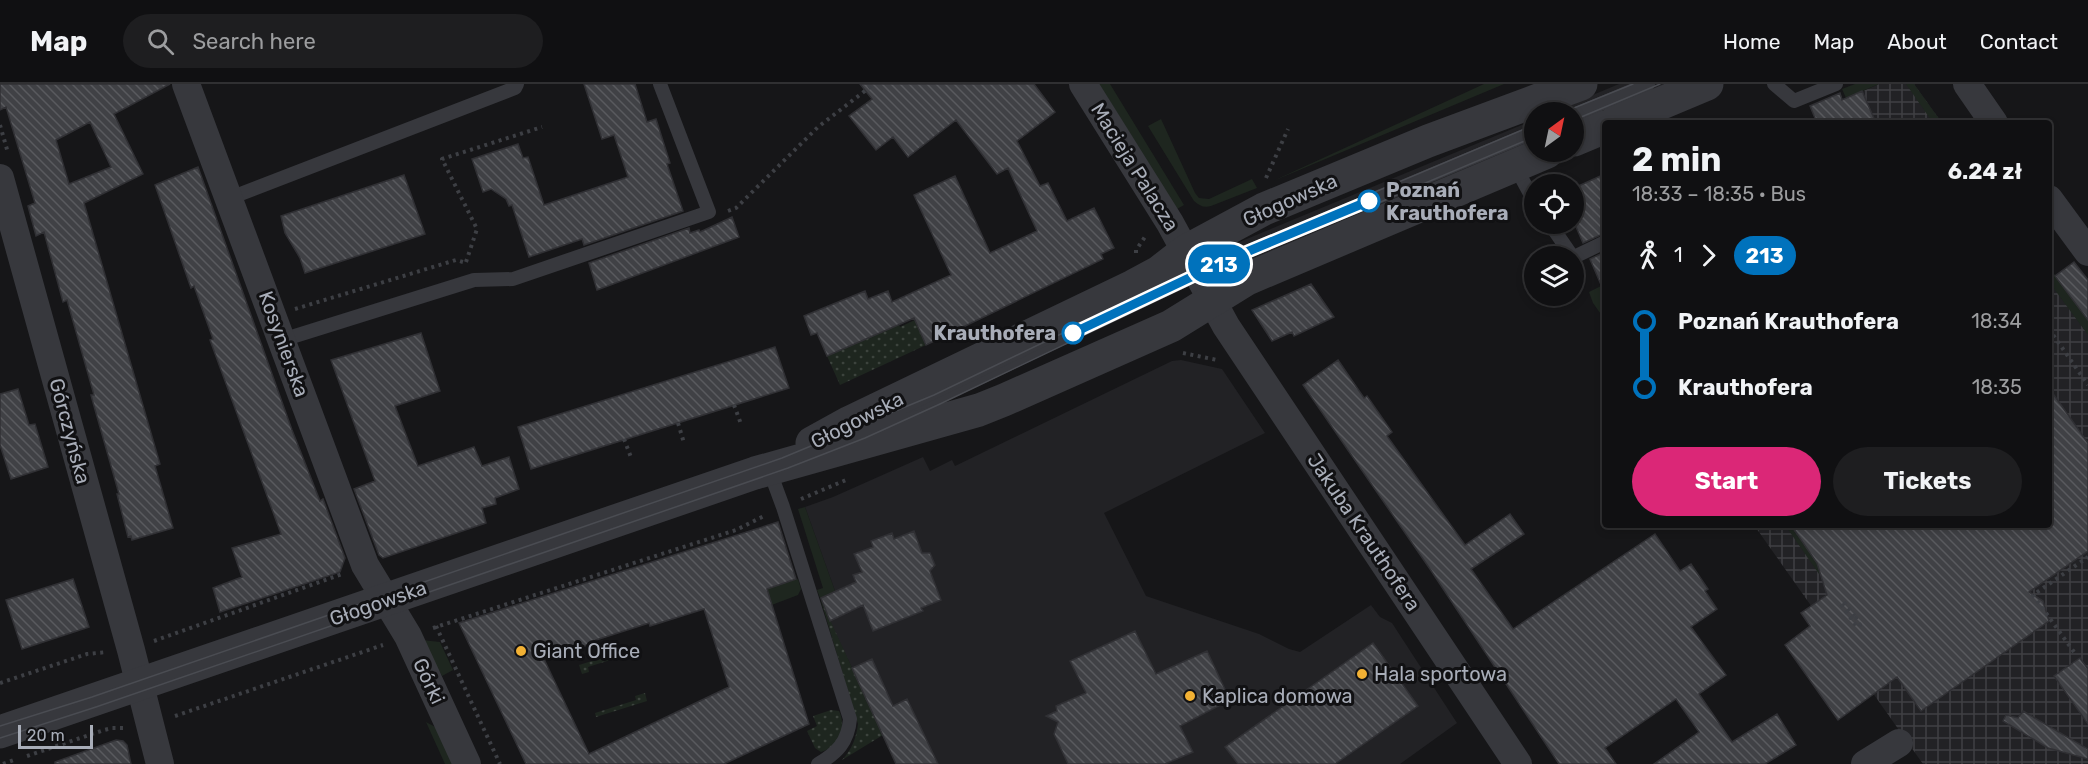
<!DOCTYPE html>
<html lang="en">
<head>
<meta charset="utf-8">
<style>
  :root { --surface:#101012; --page:#1e1e20; --text:#f1f3f6; --muted:#9c9d9f; --line:#303032; --accent:#db2777 }
  body { margin:0; font-family:Rubik,sans-serif; background:var(--page); color:var(--text); height:100vh; display:flex; flex-direction:column; font-size:22px; white-space:nowrap }
  * { box-sizing:border-box; margin:0 }
  p { font-size:20px; color:var(--muted) }
  .icon { flex:none; width:33px; height:33px; fill:none; stroke:currentColor; stroke-width:2; stroke-linecap:round; stroke-linejoin:round }
  .map { position:relative; flex:1; overflow:hidden }
  .panel { position:absolute; left:1602px; top:36px; width:450px; height:408px; display:flex; flex-direction:column; background:var(--surface); border-radius:6px; box-shadow:0 3px 9px #0003,0 0 0 2px var(--line) }
  .panel>* { flex:none }
  .badge { padding:0 12px; border-radius:20px; font-size:21px; line-height:39px }
  .needle { width:39px; rotate:33deg }
  .controls { position:absolute; left:1524px; top:18px; display:grid; gap:12px }
  .controls a { display:grid; place-items:center; width:60px; height:60px; border-radius:50%; background:var(--surface); box-shadow:0 3px 9px #0003,0 0 0 2px var(--line); font-size:30px }
  .scale { position:absolute; left:18px; bottom:15px; width:75px; box-sizing:border-box; padding-left:6px; border:3px solid #a8adb8; border-top:0; font-size:16px; line-height:21px; white-space:nowrap; color:#a8adb8; -webkit-text-stroke:4px #111113; paint-order:stroke }
  .map>.badge { position:absolute; translate:-50% -50%; box-shadow:0 0 0 3px #fff }
  .legs { display:flex; align-items:center; gap:9px; height:66px; padding:0 30px; font-size:20px }
  .legs p { margin-inline-start:auto }
  .head { display:flex; align-items:center; justify-content:space-between; height:102px; padding:0 30px }
  h1 { font-size:33px; font-weight:700; line-height:45px }
  .cta { display:flex; gap:12px; margin-top:auto; padding:12px 30px }
  .cta a { flex:1; height:69px; border-radius:36px; background:var(--accent); color:#fff; font-size:24px; font-weight:700; line-height:69px; text-align:center }
  .cta a+a { background:var(--page); color:var(--text) }
  ul { padding:0 30px; list-style:none }
  li { display:flex; align-items:center; gap:21px; height:66px; font-size:22px }
  li i { display:grid; place-items:center; width:9px; height:100%; margin:0 8px; background:currentColor }
  li i::after { content:''; width:15px; height:15px; margin:-8px; border:4px solid; border-radius:50%; background:var(--surface) }
  li p { margin-inline-start:auto }
  li:first-child i { background:linear-gradient(#0000 50%,currentColor 0) }
  li:last-child i { background:linear-gradient(currentColor 50%,#0000 0) }
  header { display:flex; align-items:center; gap:36px; box-sizing:border-box; height:84px; padding:0 30px; background:var(--surface); border-bottom:2px solid var(--line) }
  header strong { font-size:28px }
  nav { display:flex; gap:33px; margin-inline-start:auto; font-size:21px }
  .search { width:420px; height:54px; background:var(--page); display:flex; align-items:center; gap:15px; box-sizing:border-box; padding:0 21px; border-radius:33px; color:var(--muted); font-size:22px }
  .map>svg:first-child { display:block }
</style>
</head>
<body>
<header>
<strong>Map</strong>
<div class="search"><svg class="icon" aria-label="search" viewBox="0 0 24 24"><circle cx="10" cy="10" r="6"/><path d="M15 15l6 6"/></svg>Search here</div>
<nav><a>Home</a><a>Map</a><a>About</a><a>Contact</a></nav>
</header>
<div class="map">
<svg width="2088" height="680" viewBox="0 0 2088 680">
  <defs>
    <pattern id="industrial-grid" width="8" height="8" patternUnits="userSpaceOnUse" patternTransform="scale(1.5)"><rect width="8" height="8" fill="#222225"/><path d="M0 4h8M4 0v8" fill="none" stroke="#3f3f43"/></pattern>
    <pattern id="garden-dots" width="8" height="8" patternUnits="userSpaceOnUse" patternTransform="scale(1.5)"><rect width="8" height="8" fill="#1e261f"/><path d="M2 2h.1M6 6h.1" fill="none" stroke="#3c433d" stroke-width="1.8" stroke-linecap="round"/></pattern>
    <pattern id="building-back-hatch" width="6" height="6" patternUnits="userSpaceOnUse" patternTransform="scale(1.5)"><rect width="6" height="6" fill="#404145"/><path d="M-1 5l2 2M0 0l6 6M5-1l2 2" fill="none" stroke="#595a5e"/></pattern>
  </defs>
  <rect width="100%" height="100%" fill="#161618"/>
  <path fill="#222225" d="M1619,0H1676L1574,43V28H1552Z
    M1534,36V59L1233,188L1220,166Z
    M1181,276L1222,285L1265,349L1104,429L1146,512L1259,550L1289,565L1300,568L1371,521L1380,533L1392,539L1457,639L1400,680H919L852,584L830,537L820,514L835,507L805,423L833,413L923,373L930,387L952,376L955,382L1172,277Z"/>
  <path fill="url(#industrial-grid)" d="M1879,0H1914L1942,39H1805L1815,35L1810,22L1840,9L1843,16Z
    M2049,183L2088,236V680H1923L1754,441H2049Z"/>
  <path fill="#1e261f" d="M1099,0H1110L1184,121L1177,125Z
    M1484,0H1504L1273,97Z
    M1855,0H1879L1846,14L1842,5Z
    M1906,0H1914L1942,39H1933Z
    M1161,35L1195,109L1199,114L1209,115L1252,95L1257,104L1211,122C1204,124 1200,122 1194,117L1148,42Z
    M2049,183L2088,236V251L2049,198Z
    M1605,200V236L1593,219L1589,208Z
    M805,423L835,507L820,514L817,506L823,504L798,425Z
    M1785,441H1790L1824,489L1819,490Z
    M798,495L801,505L798,511L769,522L764,505Z
    M422,556L440,558L453,586L442,592Z
    M426,638L439,645L455,680H445Z"/>
  <path fill="url(#garden-dots)" d="M915,236L926,261L840,301L827,272L882,248L898,238L900,243Z
    M820,514L883,651L842,676C852,665 856,655 858,640Z
    M621,568L623,572L588,583L589,588L582,590L579,581Z
    M645,609L647,617L596,633L595,629L636,616L635,612Z
    M831,626L839,627C847,643 839,663 821,668L815,664L807,647L817,642L813,632Z"/>
  <path fill="url(#building-back-hatch)" stroke="#303034" stroke-width="1.5" fill-rule="evenodd" d="M0,0H170L114,30L143,90L84,119L160,380L155,382L173,444L132,456L131,452L128,453L117,410H119L94,322L91,311H94L67,216L63,218L44,148L36,152L28,122L35,119L6,23L0,26ZM90,38L111,83L69,100L56,56Z
    M584,0H635L647,38L656,35L670,79L667,80L683,127L584,161L582,155L529,173L512,121L509,122L506,115L491,105L483,108L472,75L518,60L523,74L528,73L544,121L628,93L614,51L602,55Z
    M860,0H1034L1055,28L1017,57L1040,102L1048,99L1067,137L1094,124L1114,164L1101,170L1103,175L926,261L914,234L827,272L817,249L811,251L804,232L865,207L868,215L888,207L892,218L951,191L914,111L955,92L990,169L1037,147L1008,84L997,90L956,36L908,73L893,53L876,66L849,32L872,15Z
    M1862,7L1876,39H1817L1810,22L1840,9L1842,16Z
    M198,83L292,346L320,417L323,415L345,474L340,488L220,528L213,504L242,493L232,464L281,450L210,256L213,255L194,202L191,204L155,101Z
    M1605,90V149L1583,159L1574,138V104Z
    M404,91L425,150L305,189L300,174L285,149L281,132Z
    M732,133L739,153L597,206L589,179L689,144L690,149L699,146L700,148Z
    M1605,168V210L1590,175Z
    M2074,178L2088,196V236L2055,192Z
    M1311,200L1334,233L1294,252L1292,248L1272,257L1252,226Z
    M421,249L440,307L395,322L418,382L474,363L482,382L509,373L519,405L495,414L496,420L482,424L486,439L383,474L379,471L354,405L375,397L331,276Z
    M775,263L789,304L531,385L518,343Z
    M1338,276L1364,314L1367,312L1392,348L1387,352L1465,461L1510,430L1524,450L1471,485L1513,545L1655,450L1680,487L1691,480L1708,505L1705,507L1717,525L1691,543L1726,591L1699,610L1732,658L1777,630L1796,661L1765,680H1654L1699,648L1676,615L1605,664L1616,680H1559L1430,485L1303,301Z
    M2049,304L2088,359V467L2029,508L2043,517L2049,537L1921,627L1897,593L1838,636L1785,561L1810,542L1801,529L1827,511L1817,479L1791,441H2049Z
    M18,305L29,341L35,340L48,383L11,395L0,361V310Z
    M778,438L796,495L767,505L809,640L724,680H526L459,539ZM704,525L729,603L589,670L544,575L597,558L596,556L649,539L650,542Z
    M914,447L922,469H930L935,481L930,487L941,516L921,524L923,527L873,547L863,521L830,537L821,514L856,498L853,491L862,488L854,470L873,463L871,457L892,449L894,455Z
    M73,495L89,543L22,565L6,516Z
    M1135,547L1156,590L1207,567L1230,616L1180,642L1193,668L1165,680H1068L1054,650L1058,638L1046,632L1057,627L1056,622L1086,609L1070,577Z
    M1373,559L1418,622L1335,680H1238L1225,663Z
    M2080,574L2088,585V640L2054,592Z
    M872,575L893,622L907,615L938,680H896L852,584Z
    M2023,627L2088,665V675L2048,664L2003,637L2006,631L2018,634Z
    M116,656L123,657L127,661L131,680H55V678Z"/>
  <g fill="none" stroke-linecap="round" stroke-linejoin="round">
    <path stroke="#3d3f44" stroke-width="4" stroke-dasharray="3 4.5" stroke-linecap="butt" d="M0,41L8,69
      M1266,94L1288,45
      M728,127L736,124L818,43L874,0
      M1136,169V166L1147,150
      M466,178L477,145L442,75L542,43
      M295,225L456,176L463,178
      M2049,245L2088,301
      M1183,269L1217,276
      M734,321L741,340
      M678,339L684,359
      M624,355L632,376
      M801,415L846,396
      M1844,518L1855,533L1853,534H1856L1860,541L1857,543L1841,520Z
      M436,542L500,680
      M433,544L736,446L766,431
      M154,557L342,490
      M2074,568L2033,511L2088,473
      M0,599L87,570L107,568
      M175,632L383,561
      M27,672L104,646L112,644H126
      M3,680L14,676"/>
    <path stroke="#37383d" stroke-width="14" d="M1774,0L1794,17L1836,0
      M1574,31L1648,0
      M1515,82L1534,117
      M230,114L515,4L517,0
      M1550,140L1572,172
      M1574,173L1605,158
      M282,256L474,196L513,195L709,128L660,0
      M899,332L1225,177L1534,48
      M769,385L783,423L850,635C848,658 837,669 818,680"/>
    <path stroke="#37383d" stroke-width="28" d="M186,0L365,481L408,552L467,680
      M1083,0L1170,139L1226,242L1518,680
      M1967,0L1994,39
      M0,94L131,566L160,680
      M2049,115L2088,168
      M1865,680L1899,659"/>
    <path stroke="#37383d" stroke-width="33" d="M1614,39L1707,0
      M1574,56L1605,43
      M812,359L850,338L1133,202L1159,188L1186,167L1264,125L1428,57L1581,0
      M0,648L755,389L979,326L1004,316L1171,242L1247,195L1547,68"/>
    <path stroke="#4a4c52" stroke-width="1.5" d="M1564,28L1633,0
      M1574,36L1660,0
      M0,642L92,613L782,374L934,311L1223,172L1534,41
      M0,654L96,623L693,417L788,384L865,354L940,320L1227,183L1534,53"/>
  </g>
  <g fill="none" stroke-linecap="round" stroke-linejoin="round">
    <g stroke="#fff" stroke-width="14">
      <path id="line-1" d="M1073,249L1225,177L1369,117"/>
    </g>
    <use href="#line-1" stroke="#0072bc" stroke-width="9"/>
  </g>
  <g fill="#fff" stroke="#0072bc" stroke-width="3">
    <circle cx="1369" cy="117" r="10"/>
    <circle cx="1073" cy="249" r="10"/>
  </g>
  <g fill="#f2b134" stroke="#111113" stroke-width="2">
    <circle cx="521" cy="567" r="6"/>
    <circle cx="1362" cy="590" r="6"/>
    <circle cx="1190" cy="612" r="6"/>
  </g>
  <g text-anchor="middle" stroke-width="6" stroke-linejoin="round" paint-order="stroke">
    <g font-size="20" fill="#a8adb8" stroke="#111113">
      <text transform="translate(1135 83) rotate(58)" y="7">Macieja Palacza</text>
      <text transform="translate(1290 116) rotate(-24)" y="7">Głogowska</text>
      <text transform="translate(284 260) rotate(70)" y="7">Kosynierska</text>
      <text transform="translate(857 336) rotate(-27)" y="7">Głogowska</text>
      <text transform="translate(70 347) rotate(75)" y="7">Górczyńska</text>
      <text transform="translate(1364 448) rotate(56)" y="7">Jakuba Krauthofera</text>
      <text transform="translate(378 519) rotate(-19)" y="7">Głogowska</text>
      <text transform="translate(429 597) rotate(65)" y="7">Górki</text>
    </g>
    <g font-size="20" font-weight="bold" fill="#a8adb8" stroke="#111113" text-anchor="start">
      <text x="1386" y="113">Poznań<tspan x="1386" dy="23">Krauthofera</tspan></text>
      <text x="1056" y="256" text-anchor="end">Krauthofera</text>
    </g>
    <g font-size="20" fill="#a8adb8" stroke="#111113" text-anchor="start">
      <text x="533" y="574">Giant Office</text>
      <text x="1374" y="597">Hala sportowa</text>
      <text x="1202" y="619">Kaplica domowa</text>
    </g>
  </g>
</svg>
<div class="controls">
<a><svg class="needle" viewBox="-14 -14 28 28"><path d="M0-13l5 13h-10z" fill="#e53935"/><path d="M0 13l5-13h-10z" fill="#9c9d9f"/></svg></a>
<a><svg class="icon" aria-label="locate" viewBox="0 0 24 24"><circle cx="12" cy="12" r="6"/><path d="M12 2v4M12 18v4M2 12h4M18 12h4"/></svg></a>
<a><svg class="icon" aria-label="layers" viewBox="0 0 24 24"><path d="M12 4l9 5-9 5-9-5zM3 14l9 5 9-5"/></svg></a>
</div>
<div class="scale">20 m</div>
<b class="badge" style="left:1219px;top:180px;background:#0072bc;color:#fff">213</b>
<section class="panel">
<div class="head"><div><h1>2 min</h1><p>18:33 – 18:35 · Bus</p></div><b>6.24 zł</b></div>
<div class="legs"><svg class="icon" aria-label="walk" viewBox="0 0 24 24"><circle cx="13" cy="4" r="2"/><path d="M13 8l-2 6 4 7M11 14l-3 7M7 12l3-4h3l4 4"/></svg>1<svg class="icon" aria-label="forward" viewBox="0 0 24 24"><path d="M9 5l7 7-7 7"/></svg><b class="badge" style="background:#0072bc;color:#fff">213</b></div>
<ul>
<li><i style="color:#0072bc"></i><b>Poznań Krauthofera</b><p>18:34</p></li>
<li><i style="color:#0072bc"></i><b>Krauthofera</b><p>18:35</p></li>
</ul>
<div class="cta"><a>Start</a><a>Tickets</a></div>
</section>
</div>
</body>
</html>
